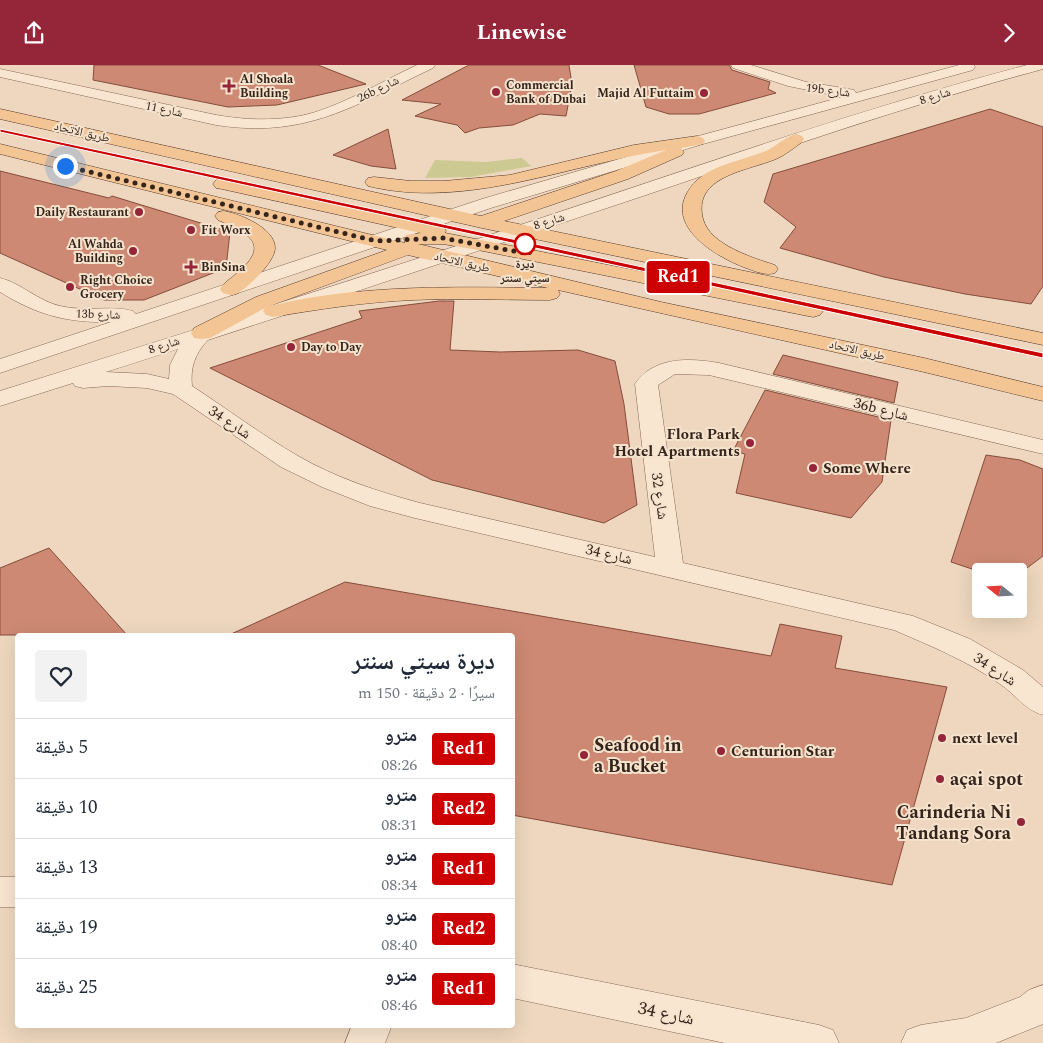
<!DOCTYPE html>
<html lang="ar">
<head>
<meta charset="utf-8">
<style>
  :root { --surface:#fff; --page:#f2f2f3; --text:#1f2937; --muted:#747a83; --line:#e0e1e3; --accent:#95263a }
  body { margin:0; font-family:Spectral,"Noto Naskh Arabic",serif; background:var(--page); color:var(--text); direction:rtl; height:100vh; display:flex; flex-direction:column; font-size:19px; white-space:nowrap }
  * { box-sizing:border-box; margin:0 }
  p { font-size:16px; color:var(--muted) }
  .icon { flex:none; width:28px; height:28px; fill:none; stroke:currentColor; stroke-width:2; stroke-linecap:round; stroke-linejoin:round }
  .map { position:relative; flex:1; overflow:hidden; direction:ltr }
  .details { position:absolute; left:15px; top:568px; width:500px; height:395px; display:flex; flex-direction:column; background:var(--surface); border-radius:5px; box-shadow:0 5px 20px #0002; direction:rtl }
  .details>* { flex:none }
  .badge { padding:0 10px; border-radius:4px; font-size:18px; line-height:32px }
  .needle { width:32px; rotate:288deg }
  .tools { position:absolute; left:972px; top:498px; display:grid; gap:10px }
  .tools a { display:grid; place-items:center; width:55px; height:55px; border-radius:5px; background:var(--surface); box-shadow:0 5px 20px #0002; font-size:25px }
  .you { position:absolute; width:25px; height:25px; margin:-12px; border:4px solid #fff; border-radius:50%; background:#1a73e8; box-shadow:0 0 0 8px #1a73e833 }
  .map>.badge { position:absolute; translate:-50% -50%; box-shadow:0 0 0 2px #fff }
  .round { display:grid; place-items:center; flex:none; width:52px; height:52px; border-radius:5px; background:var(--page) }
  .headline { display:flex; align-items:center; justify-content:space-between; height:85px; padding:0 20px }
  h1 { font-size:24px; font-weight:700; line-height:38px }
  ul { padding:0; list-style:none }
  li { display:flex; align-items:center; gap:15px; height:60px; padding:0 20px; border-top:1px solid var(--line) }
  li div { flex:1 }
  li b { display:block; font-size:19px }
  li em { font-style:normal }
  li .badge { min-width:55px; font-weight:700; text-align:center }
  header { display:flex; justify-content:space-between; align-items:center; height:65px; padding:0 20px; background:var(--accent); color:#fff; font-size:22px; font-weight:700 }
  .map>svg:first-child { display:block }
</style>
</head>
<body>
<header><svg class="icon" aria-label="forward" viewBox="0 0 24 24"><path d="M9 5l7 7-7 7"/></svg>Linewise<svg class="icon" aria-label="share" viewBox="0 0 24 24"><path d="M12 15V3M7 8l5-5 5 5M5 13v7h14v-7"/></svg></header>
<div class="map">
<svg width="1043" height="978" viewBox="0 0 1043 978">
  <rect width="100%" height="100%" fill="#eed7be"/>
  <path fill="#ccc992" d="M522,93L531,101L471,112L425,113L435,95L487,97Z"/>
  <path fill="#cd8973" stroke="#854d3c" d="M94,0H318L366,19L277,40L228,42L93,15Z
    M469,0H569L572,19L566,51L540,49L513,60L479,63L465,68L457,60L415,51L441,39L402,35Z
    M634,0H729L732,5L770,17L768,24L776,28L699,49H669L646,42Z
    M990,44L1043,62V221L1031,239L965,229L884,212L780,183L796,162L764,137L773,109Z
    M388,64L396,104L371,101L333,90Z
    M0,106L109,133L112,131L230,167L226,203L144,235H104L0,188Z
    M439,236H454L450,285L500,287L578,285L615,296L624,339L637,440L604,458L432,415L210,303L362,253L359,246Z
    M783,290L898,317L894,338L773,309Z
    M765,325L891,355L882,417L851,453L736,428L745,389L733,386Z
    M986,390L1020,395L1043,404V491L1019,509V506L981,507L951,497Z
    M49,483L127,570H0V503Z
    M345,517L771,591L780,559L842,571L835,603L947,622L892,820L512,750V570H229Z"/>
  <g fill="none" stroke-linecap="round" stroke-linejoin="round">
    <g stroke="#866857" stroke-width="1">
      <path id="minor" d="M417,0H435L433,3C355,40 307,74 216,60L0,12V4L216,50C244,55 272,56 300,51C336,44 383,16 417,0Z
        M731,0H751L806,17L849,24L854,25L856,28L959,0H974L975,2L973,5L703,79L494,142L0,308V294L111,257C67,258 37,250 0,227V213C21,218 38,236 60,241C84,247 112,240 133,246L136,249L482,134L691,73L842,32L788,21L733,3Z
        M1027,0H1043V4C908,40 776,86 643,131C498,179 353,228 208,275C195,288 190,303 192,321C227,344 262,370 298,391C336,413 379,427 420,438L655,492L635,319C654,291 690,293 719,298L1043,375V389L709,310L675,309L658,320L683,498L913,551L970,574L1023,605L1043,622V650C1025,645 1015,629 1000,619C968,596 931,581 894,565L415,453L370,441L322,422L281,402L173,329L147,323L108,321L83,323L75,321L73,318L0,341V326C181,269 361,213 541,153C702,100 863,43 1027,0ZM178,284L170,300L169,314L147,309L106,307Z
        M0,812H18V842H0Z
        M512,899L819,960L833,965L839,978H725L512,933Z
        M1043,920V959L996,978H901L907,965L921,960L966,953L1020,932L1029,925Z
        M352,960H392L385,978H345Z"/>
    </g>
    <g stroke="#53372b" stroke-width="1">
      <path id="major" d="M0,44L481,151L616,106L666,85C570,99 466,145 368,121L365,117L368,113L374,112L411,116H444L510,110L634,80L697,71L703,73L705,76L703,79L681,83L684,87L682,90L628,114L504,156L1043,268V280L482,163L0,54Z
        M796,69L802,71L804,74L802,77C794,83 785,90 776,94C747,106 692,111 703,154C710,180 753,193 775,200L778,204L775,208C765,211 755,206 746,203C719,193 667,164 687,128C702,100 740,97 766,86C776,81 785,72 796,69Z
        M0,79L405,178L404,174L406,170L421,168L222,124L216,123L213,119L216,115L222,114L437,160L444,162L446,166L445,168L813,240L820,242L823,246L820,250L813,252L478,185L443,179H418L661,237L924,293L1043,322V336L924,307L558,225L560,229L557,233L550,235C504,235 459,233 413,235C366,237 319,244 273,252L266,250L263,246L265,243L210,273L202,274L194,273L191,268L194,263L256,232L387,185L0,89ZM408,190L548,223C455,222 361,219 270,241Z
        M224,146C240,149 275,163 275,183C275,197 249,221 238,228C233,231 228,230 223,228L220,224C224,217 231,214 237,208C272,179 248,168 218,155L215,151L218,147Z"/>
    </g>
    <use href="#minor" fill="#f9e6d1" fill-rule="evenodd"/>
    <use href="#major" fill="#f3c594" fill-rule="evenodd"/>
  </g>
  <path fill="#c00" stroke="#fff" d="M0,64L1043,288V293L0,67Z"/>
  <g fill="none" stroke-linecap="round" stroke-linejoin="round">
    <path stroke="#35241b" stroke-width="5" stroke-dasharray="0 9" d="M65,101L376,176L443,173L530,189L525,179"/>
  </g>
  <g fill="#95263a" stroke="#f5e3cd" stroke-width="2">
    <path d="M226.5 13.5h5v5h5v5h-5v5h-5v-5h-5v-5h5z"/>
    <circle cx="496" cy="27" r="5"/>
    <circle cx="704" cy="28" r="5"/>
    <circle cx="139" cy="147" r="5"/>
    <circle cx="191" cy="165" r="5"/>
    <circle cx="133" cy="186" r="5"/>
    <path d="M188.5 194.5h5v5h5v5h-5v5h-5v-5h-5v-5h5z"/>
    <circle cx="70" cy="222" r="5"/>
    <circle cx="291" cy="282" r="5"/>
    <circle cx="750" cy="378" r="5"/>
    <circle cx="813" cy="403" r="5"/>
    <circle cx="942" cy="673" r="5"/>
    <circle cx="721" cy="686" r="5"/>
    <circle cx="584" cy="690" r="5"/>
    <circle cx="940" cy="714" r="5"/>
    <circle cx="1021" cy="757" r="5"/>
  </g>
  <circle fill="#fff" stroke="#c00" stroke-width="2.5" cx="525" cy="179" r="10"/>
  <g text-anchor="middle" stroke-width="4" stroke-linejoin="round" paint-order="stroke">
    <g font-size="12" font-weight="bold" fill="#35241b" stroke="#f5e3cd" text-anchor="start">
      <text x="240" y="18">Al Shoala<tspan x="240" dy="14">Building</tspan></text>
      <text x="506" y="24">Commercial<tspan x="506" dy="14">Bank of Dubai</tspan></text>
      <text x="694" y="32" text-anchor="end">Majid Al Futtaim</text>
      <text x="129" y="151" text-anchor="end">Daily Restaurant</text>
      <text x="201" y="169">Fit Worx</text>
      <text x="123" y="183" text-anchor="end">Al Wahda<tspan x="123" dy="14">Building</tspan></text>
      <text x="201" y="206">BinSina</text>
      <text x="80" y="219">Right Choice<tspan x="80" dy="14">Grocery</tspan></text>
      <text x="301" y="286">Day to Day</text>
    </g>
    <g font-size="12" fill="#35241b" stroke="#f5e3cd">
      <text transform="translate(378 24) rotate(-26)" y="4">26b شارع</text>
      <text transform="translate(828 25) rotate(7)" y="4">19b شارع</text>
      <text transform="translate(935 31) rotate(-17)" y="4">شارع 8</text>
      <text transform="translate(164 44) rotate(12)" y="4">شارع 11</text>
      <text transform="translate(82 67) rotate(13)" y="4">طريق الاتحاد</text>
      <text transform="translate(549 156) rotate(-17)" y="4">شارع 8</text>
      <text transform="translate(462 197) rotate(13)" y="4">طريق الاتحاد</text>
      <text transform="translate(98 249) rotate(2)" y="4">13b شارع</text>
      <text transform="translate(164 280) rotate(-18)" y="4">شارع 8</text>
      <text transform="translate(857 285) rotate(13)" y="4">طريق الاتحاد</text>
    </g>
    <g font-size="12" font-weight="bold" fill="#35241b" stroke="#f5e3cd">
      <text x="525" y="203">ديرة<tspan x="525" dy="14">سيتي سنتر</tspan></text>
    </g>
    <g font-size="15" fill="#35241b" stroke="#f5e3cd">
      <text transform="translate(881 344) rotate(14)" y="5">36b شارع</text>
      <text transform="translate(230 357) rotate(34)" y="5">شارع 34</text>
      <text transform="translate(660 431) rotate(82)" y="5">شارع 32</text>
      <text transform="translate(609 489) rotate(13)" y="5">شارع 34</text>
      <text transform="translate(995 604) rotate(33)" y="5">شارع 34</text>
    </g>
    <g font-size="15" font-weight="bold" fill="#35241b" stroke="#f5e3cd" text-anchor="start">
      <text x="740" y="374" text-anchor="end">Flora Park<tspan x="740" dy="17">Hotel Apartments</tspan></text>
      <text x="823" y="408">Some Where</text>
      <text x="952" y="678">next level</text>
      <text x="731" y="691">Centurion Star</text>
    </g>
    <g font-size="18" font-weight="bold" fill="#35241b" stroke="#f5e3cd" text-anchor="start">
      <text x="594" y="686">Seafood in<tspan x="594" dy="21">a Bucket</tspan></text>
      <text x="950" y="720">açai spot</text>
      <text x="1011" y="753" text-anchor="end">Carinderia Ni<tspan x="1011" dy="21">Tandang Sora</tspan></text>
    </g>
    <g font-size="18" fill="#35241b" stroke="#f5e3cd">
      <text transform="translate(666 948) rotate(12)" y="6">شارع 34</text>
    </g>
  </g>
</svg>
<div class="tools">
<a><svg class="needle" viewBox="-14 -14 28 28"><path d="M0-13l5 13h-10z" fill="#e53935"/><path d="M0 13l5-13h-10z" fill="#747a83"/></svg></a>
</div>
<div class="you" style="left:65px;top:101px"></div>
<b class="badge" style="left:678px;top:212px;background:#c00;color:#fff">Red1</b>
<section class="details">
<div class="headline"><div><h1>ديرة سيتي سنتر</h1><p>سيرًا · 2 دقيقة · 150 m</p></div><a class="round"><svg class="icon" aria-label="heart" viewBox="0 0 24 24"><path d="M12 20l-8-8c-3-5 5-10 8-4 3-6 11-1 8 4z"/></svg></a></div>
<ul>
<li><span class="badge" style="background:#c00;color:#fff">Red1</span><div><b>مترو</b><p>08:26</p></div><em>5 دقيقة</em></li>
<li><span class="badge" style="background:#c00;color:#fff">Red2</span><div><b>مترو</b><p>08:31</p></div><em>10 دقيقة</em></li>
<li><span class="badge" style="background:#c00;color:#fff">Red1</span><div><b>مترو</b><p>08:34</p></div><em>13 دقيقة</em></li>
<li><span class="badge" style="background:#c00;color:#fff">Red2</span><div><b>مترو</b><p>08:40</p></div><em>19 دقيقة</em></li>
<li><span class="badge" style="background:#c00;color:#fff">Red1</span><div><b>مترو</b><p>08:46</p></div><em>25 دقيقة</em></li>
</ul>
</section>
</div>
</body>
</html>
